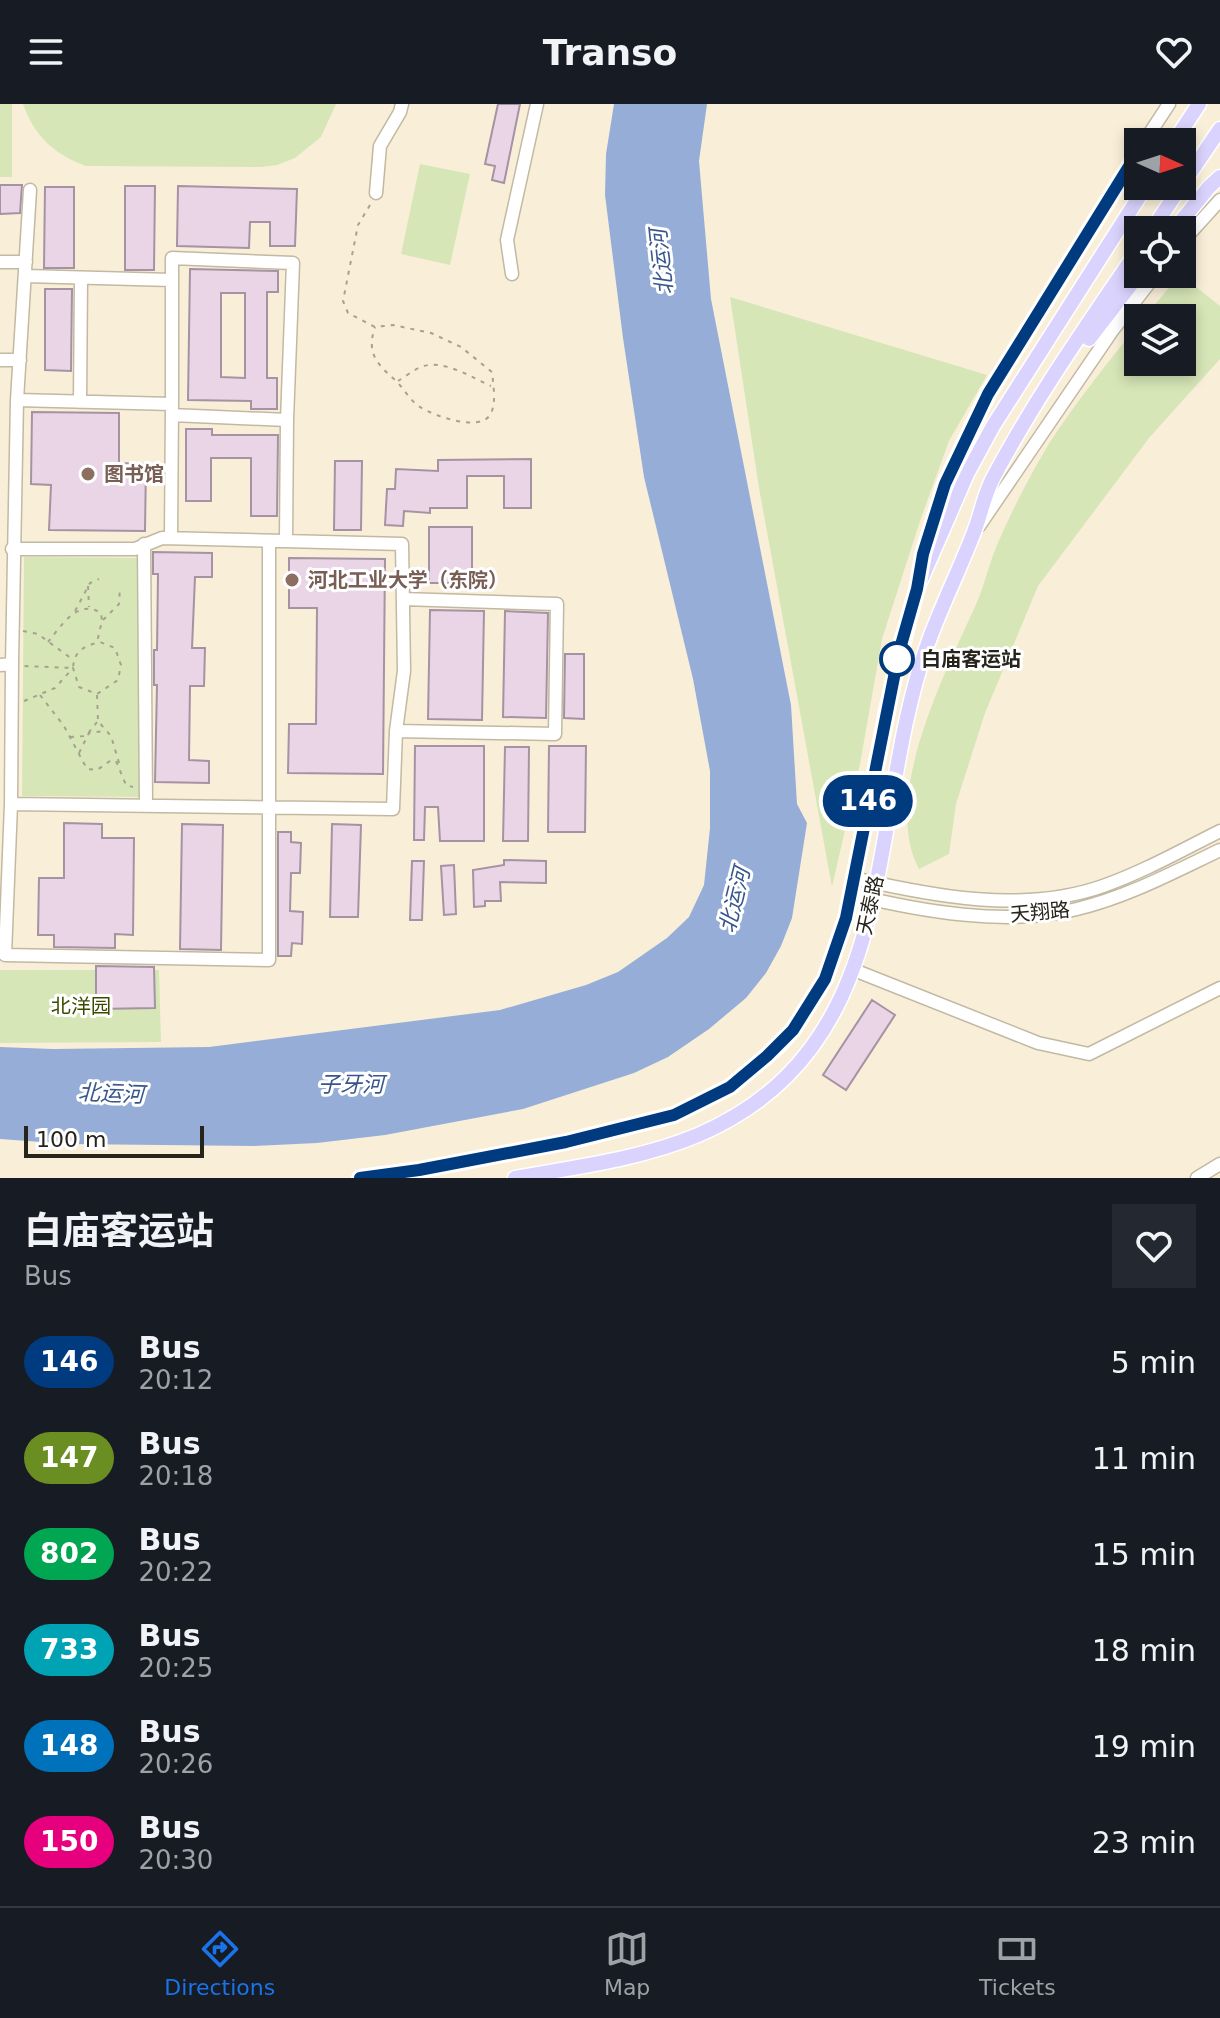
<!DOCTYPE html>
<html lang="en">
<head>
<meta charset="utf-8">
<style>
  :root { --surface:#171b24; --page:#242831; --text:#f1f3f6; --muted:#9ea1a6; --line:#363941; --accent:#1a73e8 }
  body { margin:0; font-family:"DejaVu Sans","Noto Sans SC",sans-serif; background:var(--page); color:var(--text); height:100vh; display:flex; flex-direction:column; font-size:30px; white-space:nowrap }
  * { box-sizing:border-box; margin:0 }
  p { font-size:26px; color:var(--muted) }
  .icon { flex:none; width:44px; height:44px; fill:none; stroke:currentColor; stroke-width:2; stroke-linecap:round; stroke-linejoin:round }
  .map { position:relative; height:1074px; overflow:hidden }
  .sheet { display:flex; flex-direction:column; background:var(--surface); flex:1 }
  .sheet>* { flex:none }
  .badge { padding:0 16px; border-radius:26px; font-size:28px; line-height:52px }
  .needle { width:52px; rotate:93deg }
  .buttons { position:absolute; left:1124px; top:24px; display:grid; gap:16px }
  .buttons a { display:grid; place-items:center; width:72px; height:72px; border-radius:0px; background:var(--surface); box-shadow:0 4px 12px #0003; font-size:40px }
  .scale { position:absolute; left:24px; bottom:20px; width:180px; box-sizing:border-box; padding-left:8px; border:4px solid #27241c; border-top:0; font-size:22px; line-height:28px; white-space:nowrap; color:#27241c; -webkit-text-stroke:6px #fff; paint-order:stroke }
  .map>.badge { position:absolute; translate:-50% -50%; box-shadow:0 0 0 4px #fff }
  .round { display:grid; place-items:center; flex:none; width:84px; height:84px; border-radius:0px; background:var(--page) }
  .head { display:flex; align-items:center; justify-content:space-between; height:136px; padding:0 24px }
  h1 { font-size:38px; font-weight:700; line-height:60px }
  ul { padding:0; list-style:none }
  li { display:flex; align-items:center; gap:24px; height:96px; padding:0 24px }
  li div { flex:1 }
  li b { display:block; font-size:30px }
  li em { font-style:normal }
  li .badge { min-width:88px; font-weight:700; text-align:center }
  header { display:flex; justify-content:space-between; align-items:center; height:104px; padding:0 24px; background:var(--surface); font-size:36px; font-weight:700 }
  .tab-bar { display:flex; justify-content:space-around; align-items:center; height:112px; border-top:2px solid var(--line); background:var(--surface); font-size:22px; color:var(--muted) }
  .tab-bar a { display:grid; justify-items:center; gap:4px }
  .tab-bar .selected { color:var(--accent) }
  .map>svg:first-child { display:block }
</style>
</head>
<body>
<header><svg class="icon" aria-label="menu" viewBox="0 0 24 24"><path d="M4 6h16M4 12h16M4 18h16"/></svg>Transo<svg class="icon" aria-label="heart" viewBox="0 0 24 24"><path d="M12 20l-8-8c-3-5 5-10 8-4 3-6 11-1 8 4z"/></svg></header>
<div class="map">
<svg width="1220" height="1074" viewBox="0 0 1220 1074">
  <rect width="100%" height="100%" fill="#f9efd9"/>
  <path fill="#d6e6b7" d="M0,0H12V73H0Z
    M23,0H336L321,33L295,54L277,61L261,63L86,62C54,50 35,33 23,0Z
    M420,60L470,70L450,161L401,150Z
    M1180,170L1220,202V255L1149,334L1038,482L985,609L956,700L949,750L919,765C881,694 944,571 974,505C984,484 988,462 997,441C1012,406 1030,371 1050,338C1076,298 1108,258 1138,221V258H1182V214H1144Z
    M730,193L987,271L949,337L921,414L882,535L860,660L832,783L759,384Z
    M24,453L145,454L143,693L22,692Z
    M0,866H159L161,938L0,939Z"/>
  <path fill="#96aed7" d="M614,0H707L699,57L711,195L791,601L797,700L807,719L792,814L781,842L766,869L746,894L709,925L668,953L634,969L523,1005L385,1031L317,1039L254,1042L69,1040L0,1035V943L53,945L209,943L500,906L586,881L618,868L667,834L689,813L704,781L710,724V667L693,575L644,373L623,234L605,91L606,50Z"/>
  <path fill="#e9d5e6" stroke="#a592a2" stroke-width="2" fill-rule="evenodd" d="M498,0H520L504,79L492,76L495,62L485,60Z
    M0,81H22L20,109L0,110Z
    M125,82H155L154,166H125Z
    M178,82L297,85L295,142H270V118H250L249,144L177,142Z
    M45,83H74V164H44Z
    M190,165L278,167V188H267V274H277V305H251V297L188,296ZM221,189H245V274L221,273Z
    M45,185H72L71,267L45,266Z
    M32,308L119,309V359L146,360L145,427L49,426L51,381L31,380Z
    M186,325H212V331H278L277,412H251V354H211V397H186Z
    M531,355V404H504V372H467V404H430V409L404,407L403,422L385,421L387,385H395L396,365L438,367V356Z
    M335,357H362L361,426H334Z
    M429,423H472V479H429Z
    M153,448L212,449V473H195L192,544H205L204,582H190L189,656L209,657V679L155,678L157,581H154V546H157L158,470H153Z
    M289,454L385,455L383,670L288,669L289,620H316L317,504H289Z
    M430,506L484,507L482,616L428,615Z
    M505,507L548,509L546,614L503,613Z
    M565,550H584V615L564,614Z
    M415,642H484V737H440L438,703H425L424,736H414Z
    M549,642H586L585,728H548Z
    M505,643H529L528,737H503Z
    M64,719L102,720V734H134L133,831L115,830V844L54,843V831H38L39,774H64Z
    M182,720L223,721L221,846L180,845Z
    M332,720L361,721L358,813H330Z
    M278,728H291V738L301,739L300,769H291L290,807L303,808L302,840L292,839L291,852H278Z
    M504,756L546,757V779L500,778L501,797H485V802L474,803L473,766L504,761Z
    M412,757H424L422,816H410Z
    M454,761L456,810L444,811L441,762Z
    M96,862L154,863L155,904L96,905Z
    M872,896L895,911L846,986L823,971Z"/>
  <g fill="none" stroke-linecap="round" stroke-linejoin="round">
    <g stroke="#c2b9a3" stroke-width="15">
      <path id="minor" d="M1144,38L1169,0
        M376,89L380,42L400,8L402,0
        M1182,138L1220,96
        M0,158H26
        M512,170L507,136L537,0
        M25,172L172,176V300
        M172,176V154L293,159L287,316
        M0,256H20
        M17,296L172,300L171,434
        M80,298L81,174
        M172,311L287,316L286,437
        M979,422L1112,227L1156,170
        M144,440L146,701
        M920,469L945,380L988,290L1138,48
        M12,560L17,296L30,86
        M0,561L12,560L11,700L393,705L396,627L404,567L402,440L162,434L135,445H12
        M396,627L555,630L557,500L403,495
        M11,700L5,851L269,856V437
        M854,774C932,792 1024,810 1103,782C1143,768 1182,746 1220,727
        M850,790C919,807 1007,823 1077,805C1127,793 1174,768 1220,746
        M854,866L1038,939L1089,950L1220,884
        M1197,1074L1220,1060"/>
    </g>
    <g stroke="#fff" stroke-width="17">
      <path id="major" d="M1174,38L1199,0
        M1182,81L1220,25
        M1152,126L1181,82
        M1174,126L1209,83L1220,73
        M1089,235L1139,170
        M360,1074L419,1066L566,1038L674,1011L730,983L780,941L793,926L825,875L846,814L887,604L917,485L967,370L993,322L1146,82
        M515,1074C576,1063 641,1055 698,1031C907,941 864,717 928,539C941,503 958,469 972,433C980,415 983,394 992,376C1034,296 1087,221 1138,146"/>
    </g>
    <path stroke="#a8a190" stroke-width="2" stroke-dasharray="4 6" stroke-linecap="butt" d="M370,101L358,121L343,197L348,209L375,223L393,221L431,229L461,243L492,268C493,279 497,300 490,311C479,328 434,312 420,303C409,296 404,284 395,276C377,260 366,249 375,223
      M398,277C405,273 413,266 421,263C443,254 472,274 491,282
      M88,482L89,503
      M75,507L90,479L99,475
      M103,516L119,500L120,483
      M23,527L38,530L72,555
      M48,538C61,522 78,494 101,509L102,517L97,538
      M40,591L64,622L87,665L97,666L110,657H116L126,681L133,683
      M97,591L98,617L111,632L120,662
      M24,597L55,584L73,564L79,583L97,590L118,576L121,561L115,544L100,538C85,542 74,546 73,564L24,562
      M70,633L86,632L97,618
      M79,649L89,629L104,627"/>
    <use href="#minor" stroke="#fff" stroke-width="12"/>
    <use href="#major" stroke="#dad3fd" stroke-width="14"/>
  </g>
  <g fill="none" stroke-linecap="round" stroke-linejoin="round">
    <g stroke="#fff" stroke-width="18">
      <path id="line" d="M360,1074L419,1066L566,1038L674,1011L730,983L767,952L793,926L825,875L846,814L899,548L917,485L923,450L945,380L988,290L1138,48"/>
    </g>
    <use href="#line" stroke="#003b80" stroke-width="12"/>
  </g>
  <g fill="#8d6e63" stroke="#fff" stroke-width="3">
    <circle cx="88" cy="370" r="8"/>
    <circle cx="292" cy="476" r="8"/>
  </g>
  <circle fill="#fff" stroke="#003b80" stroke-width="4" cx="897" cy="555" r="16"/>
  <g text-anchor="middle" stroke-width="6" stroke-linejoin="round" paint-order="stroke">
    <g font-size="20" font-weight="bold" fill="#785e54" stroke="#fff" text-anchor="start">
      <text x="104" y="377">图书馆</text>
      <text x="308" y="483">河北工业大学（东院）</text>
    </g>
    <g font-size="20" font-weight="bold" fill="#27241c" stroke="#fff" text-anchor="start">
      <text x="921" y="562">白庙客运站</text>
    </g>
    <g font-size="20" fill="#27241c" stroke="#fff">
      <text transform="translate(870 801) rotate(-78)" y="7">天泰路</text>
      <text transform="translate(1040 808) rotate(-5)" y="7">天翔路</text>
    </g>
    <g font-size="20" fill="#3a4b00" stroke="#fff">
      <text x="81" y="909">北洋园</text>
    </g>
    <g font-size="22" font-style="italic" fill="#38568c" stroke="#fff">
      <text transform="translate(661 158) rotate(-96)" y="8">北运河</text>
      <text transform="translate(734 796) rotate(-76)" y="8">北运河</text>
      <text x="351" y="988">子牙河</text>
      <text transform="translate(111 989) rotate(2)" y="8">北运河</text>
    </g>
  </g>
</svg>
<div class="buttons">
<a><svg class="needle" viewBox="-14 -14 28 28"><path d="M0-13l5 13h-10z" fill="#e53935"/><path d="M0 13l5-13h-10z" fill="#9ea1a6"/></svg></a>
<a><svg class="icon" aria-label="locate" viewBox="0 0 24 24"><circle cx="12" cy="12" r="6"/><path d="M12 2v4M12 18v4M2 12h4M18 12h4"/></svg></a>
<a><svg class="icon" aria-label="layers" viewBox="0 0 24 24"><path d="M12 4l9 5-9 5-9-5zM3 14l9 5 9-5"/></svg></a>
</div>
<div class="scale">100 m</div>
<b class="badge" style="left:868px;top:697px;background:#003b80;color:#fff">146</b>
</div>
<section class="sheet">
<div class="head"><div><h1>白庙客运站</h1><p>Bus</p></div><a class="round"><svg class="icon" aria-label="heart" viewBox="0 0 24 24"><path d="M12 20l-8-8c-3-5 5-10 8-4 3-6 11-1 8 4z"/></svg></a></div>
<ul>
<li><span class="badge" style="background:#003b80;color:#fff">146</span><div><b>Bus</b><p>20:12</p></div><em>5 min</em></li>
<li><span class="badge" style="background:#6b8e23;color:#fff">147</span><div><b>Bus</b><p>20:18</p></div><em>11 min</em></li>
<li><span class="badge" style="background:#00a651;color:#fff">802</span><div><b>Bus</b><p>20:22</p></div><em>15 min</em></li>
<li><span class="badge" style="background:#00a3b4;color:#fff">733</span><div><b>Bus</b><p>20:25</p></div><em>18 min</em></li>
<li><span class="badge" style="background:#0072bc;color:#fff">148</span><div><b>Bus</b><p>20:26</p></div><em>19 min</em></li>
<li><span class="badge" style="background:#e6007e;color:#fff">150</span><div><b>Bus</b><p>20:30</p></div><em>23 min</em></li>
</ul>
</section>
<nav class="tab-bar">
<a class="selected"><svg class="icon" aria-label="directions" viewBox="0 0 24 24"><path d="M12 3l9 9-9 9-9-9zM9 14v-3h6M13 9l2 2-2 2"/></svg>Directions</a>
<a><svg class="icon" aria-label="map" viewBox="0 0 24 24"><path d="M3 6l6-2 6 2 6-2v14l-6 2-6-2-6 2zM9 4v14M15 6v14"/></svg>Map</a>
<a><svg class="icon" aria-label="tickets" viewBox="0 0 24 24"><path d="M3 7h18v10H3zM15 7v10"/></svg>Tickets</a>
</nav>
</body>
</html>
